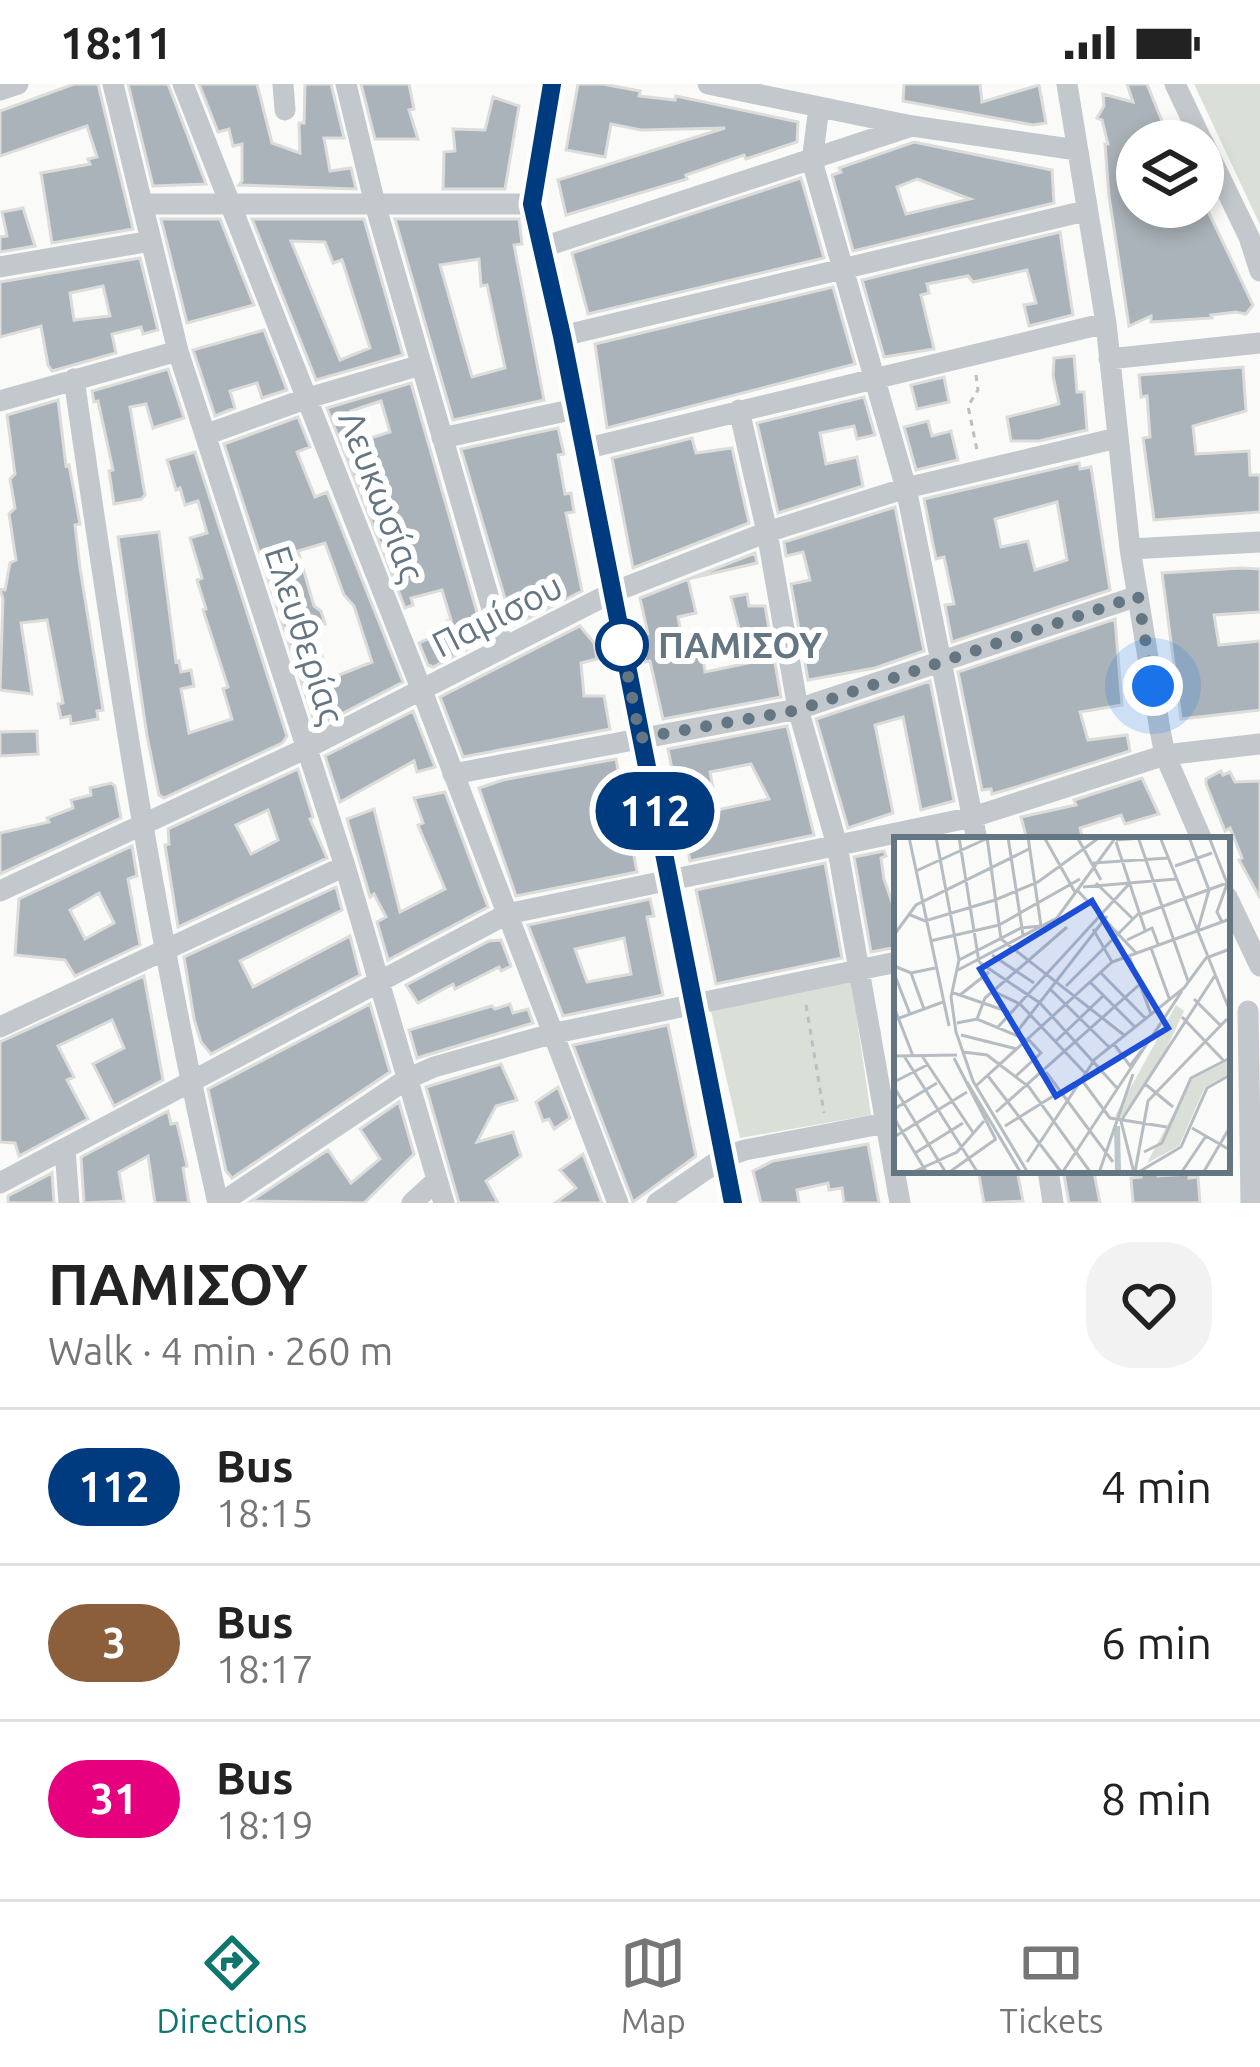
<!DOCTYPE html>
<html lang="en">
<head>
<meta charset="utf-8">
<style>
  :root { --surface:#fff; --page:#f2f2f2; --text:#222; --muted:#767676; --line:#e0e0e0; --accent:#0f766e }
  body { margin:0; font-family:Ubuntu,sans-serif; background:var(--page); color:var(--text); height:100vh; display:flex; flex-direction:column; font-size:45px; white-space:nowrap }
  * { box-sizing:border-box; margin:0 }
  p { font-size:39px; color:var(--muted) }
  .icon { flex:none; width:66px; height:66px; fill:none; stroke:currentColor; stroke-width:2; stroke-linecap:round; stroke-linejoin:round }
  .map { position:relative; height:1119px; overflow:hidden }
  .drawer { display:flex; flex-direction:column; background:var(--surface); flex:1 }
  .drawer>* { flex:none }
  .badge { padding:0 24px; border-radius:39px; font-size:42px; line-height:78px }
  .fabs { position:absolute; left:1116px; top:36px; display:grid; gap:24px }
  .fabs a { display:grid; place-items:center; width:108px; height:108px; border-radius:50%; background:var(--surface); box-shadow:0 6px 18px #0003; font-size:60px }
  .you { position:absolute; width:60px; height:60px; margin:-30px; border:9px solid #fff; border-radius:50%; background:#1a73e8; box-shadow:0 0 0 18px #1a73e833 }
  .map>.badge { position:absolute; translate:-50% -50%; box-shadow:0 0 0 6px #fff }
  .round { display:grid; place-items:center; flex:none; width:126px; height:126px; border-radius:48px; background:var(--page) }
  .headline { display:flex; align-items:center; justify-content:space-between; height:204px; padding:0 48px }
  h1 { font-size:57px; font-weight:700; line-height:90px }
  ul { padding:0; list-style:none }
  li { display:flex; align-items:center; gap:36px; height:156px; padding:0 48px; border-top:3px solid var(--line) }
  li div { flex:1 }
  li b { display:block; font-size:45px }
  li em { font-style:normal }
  li .badge { min-width:132px; font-weight:700; text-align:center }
  .status { display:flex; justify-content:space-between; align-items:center; height:84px; padding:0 60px; background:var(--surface); direction:ltr }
  .status svg { height:33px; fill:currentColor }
  .tab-bar { display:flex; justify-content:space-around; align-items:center; height:168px; border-top:3px solid var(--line); background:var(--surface); font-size:33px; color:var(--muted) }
  .tab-bar a { display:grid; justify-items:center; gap:6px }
  .tab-bar .on { color:var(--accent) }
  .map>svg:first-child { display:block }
</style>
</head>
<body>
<div class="status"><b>18:11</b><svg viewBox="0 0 49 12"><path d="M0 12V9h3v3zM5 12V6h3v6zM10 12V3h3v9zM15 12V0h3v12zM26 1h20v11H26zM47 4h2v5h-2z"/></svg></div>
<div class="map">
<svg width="1260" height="1119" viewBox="0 0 1260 1119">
  <rect width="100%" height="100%" fill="#fafaf8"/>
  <path fill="#dadfd7" d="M1194,0H1260V141Z
    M851,895L871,1031L740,1054L711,927Z"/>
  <path fill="#aab3b9" stroke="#dcdcda" stroke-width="3" fill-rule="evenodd" d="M74,0H98L133,145L52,159L41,89L90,80L88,75L97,73L87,42L0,72V27Z
    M128,0H168L206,100L153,102Z
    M199,0H257L272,59L300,69L299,39H304L305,0H331L344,54H324L330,87L351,84L356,105L239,101L242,97V60L233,62L229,45L218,48Z
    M361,0H409L414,25L409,26L418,55H375Z
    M578,0H603L640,7L639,12L675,16L676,12L798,38L797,58L746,75L744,71L686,91L687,95L566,131L558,96L725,44L641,46L611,40L605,73L566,66Z
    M904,0H980L982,18L1039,1L1046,39L1033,41L903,17Z
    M1127,0H1147L1170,57H1137V79L1131,80L1137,123H1206L1253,221L1246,230L1236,228L1211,231L1212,234L1151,238V232L1129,242L1109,112L1105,60H1108L1102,36L1097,34L1104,22L1103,10L1133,18Z
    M493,13L519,22L505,105H443L444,68L455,67L453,45L485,46Z
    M914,58L1052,86L1054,119L853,167L832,91L841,88L839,84ZM917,95L970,115L906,130L897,103Z
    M801,94L824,174L588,230L572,169Z
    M23,124L35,162L0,168V153L7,152L2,128Z
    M161,135H220L254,221L187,239Z
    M364,135L403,271L316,296L252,135ZM291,157L325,158L333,179L342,176L370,264L340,276Z
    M395,135H519L522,160L514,161L544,316L453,336ZM479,175L481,202L487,201L505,284L472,293L440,181Z
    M1060,148L1073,231L1029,242L1024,221L1036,219L1027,186L973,198L968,192L927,200L929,209L921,211L934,265L884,273L862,196Z
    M140,174L158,246L143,250L141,243L112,250L116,269L52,287L48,281L41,242L0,253V198ZM103,202L110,232L74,236L70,209Z
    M833,203L855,280L607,344L595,260Z
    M264,246L287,306L262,314L257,299L230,307L235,324L215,332L193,266Z
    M1074,272L1077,308H1084L1087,346L1039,357H1011L1007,333L1059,320L1053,292L1054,274Z
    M1243,283L1246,327L1193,342L1196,370L1249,367L1250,391H1260V428L1154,436L1143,354L1150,353L1147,312L1141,313L1139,291Z
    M168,285L184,334L153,344L146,320L130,323L145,411L141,415L114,420L109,387L113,386L98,317L94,318L92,307Z
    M944,293L949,318L917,325L911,301Z
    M411,299L485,556L433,583L428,581L419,559L450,545L447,537L451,536L442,506L411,514L413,521L405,524L327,324ZM381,317L390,348L361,357L351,327Z
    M864,313L875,351L857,355L854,342L820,349L826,380L857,373L863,402L778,429L757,339Z
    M58,316L66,382L69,381L80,440L75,441L80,484L103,626L97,627L98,635L71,640L70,632L61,634L58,620L63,619L47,536L21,539L32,610L0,606L3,515L0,505L5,506L10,479L16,476L9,430L15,424L10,395L15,390L7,331Z
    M298,333L310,363L297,368L315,413L327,408L403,598L316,643L224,360ZM325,459L344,511L354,522L372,578L329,595L313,544L325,540L321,527L314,522L298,467Z
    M928,337L932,352L951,347L958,376L916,386L904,343Z
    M558,344L564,370L558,371L565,410L571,409L574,428L566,429L582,507L513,542L461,365Z
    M692,354L696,369L732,364L749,439L633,484L612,374Z
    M195,368L287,652L282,659L164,714L159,711L147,652L118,453L159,448L176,578L179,577L181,588L191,586L194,602L181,605L189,649L232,635L223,605L228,603L203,526L206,525L197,496L202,494L190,454L207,449L198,417L185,421L180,404L176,406L167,376Z
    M1079,379L1080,385L1091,383L1110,506L952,558L945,521L954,520L944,473L936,475L924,415ZM1057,418L1067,476L1035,486L1028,457L1001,463L995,435Z
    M895,423L924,567L875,584L808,596L791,500L810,496L803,468L786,472L784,458Z
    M755,469L757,479L688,495L696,529L678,533L685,570L702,567L705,588L748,579L731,513L747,510L749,522H765L781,613L663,635L650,577L645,578L641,552L648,550L640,514Z
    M1241,484L1260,485V528L1214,531L1219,561L1260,557V626L1181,635L1162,489Z
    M1115,535L1122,621L1080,628L1088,656L1127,651L1130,667L1013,704L992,710L991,705L982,706L958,588Z
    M580,542L594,559L597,575L581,579L584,612H604L610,645L463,673L440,613Z
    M930,597L954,717L921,726L903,633L875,641L893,729L848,744L816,635Z
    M413,627L435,683L417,688L414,677L340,718L325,672Z
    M787,642L814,751L690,777L668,665ZM751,680L769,715L717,726L710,688Z
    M37,647L38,670L0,672V648Z
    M616,675L637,788L516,812L479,704L503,696Z
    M298,685L313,733L310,735L327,774L178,843L165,761L169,760L168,745ZM268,726L278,756L251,770L236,741Z
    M1221,687L1223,691L1230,688L1235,698L1260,697V814L1239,776L1242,774L1230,744L1225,747L1206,700V695Z
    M1142,694L1159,730L1125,740L1121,731L1080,744L1082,752L1069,756H1027L1021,733L1076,721L1074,716Z
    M111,699L115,702L121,734L0,790V749L49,738L47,734L73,724L71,716L91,711L90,704Z
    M445,708L488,823L388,876L377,838L386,833L374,810L370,813L347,735L374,725L400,828L445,805L418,741L423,739L414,714Z
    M132,762L137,792L128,795L140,861L75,892L65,876L15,871L19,815ZM99,809L114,839L85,855L70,826Z
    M884,767L886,772L881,774L884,795L897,833V863L871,868L854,773Z
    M825,779L842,874L716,900L696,806Z
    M336,803L342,826L240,877L253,903L350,852L360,891L211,970L201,958L194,935L184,873Z
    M650,815L654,832L647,833L663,911L563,932L528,841ZM624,854L631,890L587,898L575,865Z
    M501,856L511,882L501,887L499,883L455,905L453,900L418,919L406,901L489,857Z
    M144,892L163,996L114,1022L93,980L124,964L112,936L58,962L74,993L67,996L88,1035L19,1072L15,1059L0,1058V958Z
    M370,920L390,988L232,1094L226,1087L208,1005Z
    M510,920L513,929L528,925L533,939L417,974L409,946L492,922L495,925Z
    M668,941L696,1072L633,1118L573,961Z
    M501,980L517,1016L496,1022L477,1058L513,1048L521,1072L486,1097L498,1119H459L426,1003Z
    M558,1003L570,1034L554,1045L549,1035L543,1037L536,1018Z
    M399,1018L414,1070L364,1119L251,1117L328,1066L351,1099L380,1075L360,1045Z
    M168,1027L171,1040L177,1039L187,1082L183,1084L189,1119H155L148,1072L119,1088L124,1117L84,1119L81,1073Z
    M868,1060L879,1119H844L842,1104L829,1106L828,1099L797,1106L799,1119H761L753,1087L773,1077Z
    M583,1070L602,1119H555L576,1104L560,1086Z
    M978,1086H1017L1023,1117L984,1119Z
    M1142,1086H1157L1158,1092L1189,1090V1094L1198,1093L1200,1119H1133L1131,1094L1141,1093Z
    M1094,1088L1100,1119H1069L1064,1091Z
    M52,1089L54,1119H8V1112Z"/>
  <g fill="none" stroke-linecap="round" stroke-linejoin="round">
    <path stroke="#bbbfc2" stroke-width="3" stroke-dasharray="6 6" stroke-linecap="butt" d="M976,291L978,306L968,322L977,366
      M806,921L824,1029"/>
    <path stroke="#c3c8cc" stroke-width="21" d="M113,0L178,267L345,782L444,1119
      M183,0L422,607L618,1119
      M283,0L285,26
      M346,0L375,120L503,563
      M552,0L533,120L562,252L733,1119
      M708,0L912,42L1077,66
      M1067,0L1106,239L1130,465L1160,646L1165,671L1202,756
      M1175,0L1202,57
      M0,6L18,0
      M819,23L812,77L906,404L977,756
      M1203,58L1249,153L1260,187
      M143,120H533
      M543,163L912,42
      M0,183L151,157
      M562,252L1085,127
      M1109,275L1260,259
      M74,295C114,571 155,847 218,1119
      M0,317L178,267
      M739,326L767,448L798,625L837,761L900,1119
      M205,351L308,314L421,281
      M442,354L575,325
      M584,365L1106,239
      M1130,465L1260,458
      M453,690L798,625L1138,512
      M0,807L307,664L611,509L767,448L906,404L1117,354
      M1227,813L1260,882
      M1248,927L1251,1119
      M0,943L345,782
      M65,1065L69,1119
      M1048,1086L1053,1119
      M0,1099L507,830L973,733L1165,671L1260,660
      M221,1119L407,995L434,983L551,950L897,878
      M412,1119L437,1096
      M657,1119L724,1073L745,1066L896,1037"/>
  </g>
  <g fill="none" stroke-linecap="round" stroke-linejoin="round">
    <g stroke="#fff" stroke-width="27">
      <path id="line" d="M552,0L532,120L562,252L733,1119"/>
    </g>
    <use href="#line" stroke="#003b80" stroke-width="18"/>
    <path stroke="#657683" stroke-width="12" stroke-dasharray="0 21.6" d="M622,561L619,545L640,654L798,626L1138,512L1153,602"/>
  </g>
  <circle fill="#fff" stroke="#003b80" stroke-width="6" cx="622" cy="561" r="24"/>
  <g text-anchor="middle" stroke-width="12" stroke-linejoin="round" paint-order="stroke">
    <g font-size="36" fill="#657683" stroke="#fff">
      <text transform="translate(382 412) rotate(69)" y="13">Λευκωσίας</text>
      <text transform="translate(497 531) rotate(-27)" y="13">Παμίσου</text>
      <text transform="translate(305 551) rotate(72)" y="13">Ελευθερίας</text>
    </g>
    <g font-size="36" font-weight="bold" fill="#657683" stroke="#fff" text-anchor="start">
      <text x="658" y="574">ΠΑΜΙΣΟΥ</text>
    </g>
  </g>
  <g transform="translate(894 753)">
    <rect width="336" height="336" fill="#fafaf8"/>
    <path d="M282,168L290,174L266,225L227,281L221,279ZM336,223V236L311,250L285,309L253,326L298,242Z" fill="#dadfd7"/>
    <path fill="none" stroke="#bbc7cb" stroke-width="6" d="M223,289L224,336"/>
    <path fill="none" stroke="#b5bdc2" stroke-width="3" d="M15,0L55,189M42,0L65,123L57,160L62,195L79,244L134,336M65,0L85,125M93,0L107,102M114,0L129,98M134,0L147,89M150,0L182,57M183,0L207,43M244,0L294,144M266,0L335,172M295,0L315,53L304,92M222,3L259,0M222,5L251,93M199,26L274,21M281,29L318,16M22,34L94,1M202,46L238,81M189,50L282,42M184,54L242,116M14,77L31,84L101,63L144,45L206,0M245,78L333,46L315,0M328,85L323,75L336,39M199,92L218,125M0,98L22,68L135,12M107,102L230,198M233,103L258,91L264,107M36,104L105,88L186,42M257,111L275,161M98,118L140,146M235,119L257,177M65,123L127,91L147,89M85,125L146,166L223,251M0,129L17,136L41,131M64,133L163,81L222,0M0,136L16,177M17,136L30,172M207,136L251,181M197,146L241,190M172,149L245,76M156,152L215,210M99,154L126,167L191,236M57,155L115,175M66,158L95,135M300,162L327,189M0,170L19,219M288,180L330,224M83,182L91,161L173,90M0,183L49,165M63,186L83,182L136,204L147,216L122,239M104,190L235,47M122,196L213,79M67,198L123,212M259,198L288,154M161,205L210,158M220,207L236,229L248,213M69,215L93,218L135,250L197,336M0,219L63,218M10,219L84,336M28,219L80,297M60,221L102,303M152,235L219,325M94,239L168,336M187,242L216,281L273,290M0,245L33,228M73,245L127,336M250,246L279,270M83,248L218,125L336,82M0,250L52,336M0,272L43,246M102,275L245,148M0,281L33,336M111,289L180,246M298,291L336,313M0,300L73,255M250,315L268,306L297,241L336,221M21,316L69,286M133,325L201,222L290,151L312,121L336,112M241,335L254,264L333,182M17,336L63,315L90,284M54,336L102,302M168,336L258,199M205,336L239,237M240,336L227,284L322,137M243,336L287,310L313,251L336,238M287,336L312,299M309,336L336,290"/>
    <path fill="#1d4ed8" fill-opacity="0.15" stroke="#1d4ed8" stroke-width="6" d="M198,64L274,191L162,259L86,132Z"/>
    <rect width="336" height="336" fill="none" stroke="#657683" stroke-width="6"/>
  </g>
</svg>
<div class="fabs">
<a><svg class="icon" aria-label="layers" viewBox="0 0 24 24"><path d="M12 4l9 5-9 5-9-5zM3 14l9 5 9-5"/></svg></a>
</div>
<div class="you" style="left:1153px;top:602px"></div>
<b class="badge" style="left:655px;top:727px;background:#003b80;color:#fff">112</b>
</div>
<section class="drawer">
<div class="headline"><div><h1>ΠΑΜΙΣΟΥ</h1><p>Walk · 4 min · 260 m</p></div><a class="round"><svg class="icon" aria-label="heart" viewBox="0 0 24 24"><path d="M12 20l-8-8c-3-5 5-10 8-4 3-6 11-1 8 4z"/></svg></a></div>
<ul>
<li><span class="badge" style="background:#003b80;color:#fff">112</span><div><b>Bus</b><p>18:15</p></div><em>4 min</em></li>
<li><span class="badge" style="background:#8b5e3c;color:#fff">3</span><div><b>Bus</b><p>18:17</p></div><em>6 min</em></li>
<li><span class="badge" style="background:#e6007e;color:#fff">31</span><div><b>Bus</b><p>18:19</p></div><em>8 min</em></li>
</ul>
</section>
<nav class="tab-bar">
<a class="on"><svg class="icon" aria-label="directions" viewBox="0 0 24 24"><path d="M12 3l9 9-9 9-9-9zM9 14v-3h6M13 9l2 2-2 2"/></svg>Directions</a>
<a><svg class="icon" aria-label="map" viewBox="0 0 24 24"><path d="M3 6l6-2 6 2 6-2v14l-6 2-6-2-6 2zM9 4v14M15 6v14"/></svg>Map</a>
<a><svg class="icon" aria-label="tickets" viewBox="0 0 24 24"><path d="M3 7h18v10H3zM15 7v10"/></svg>Tickets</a>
</nav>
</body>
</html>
